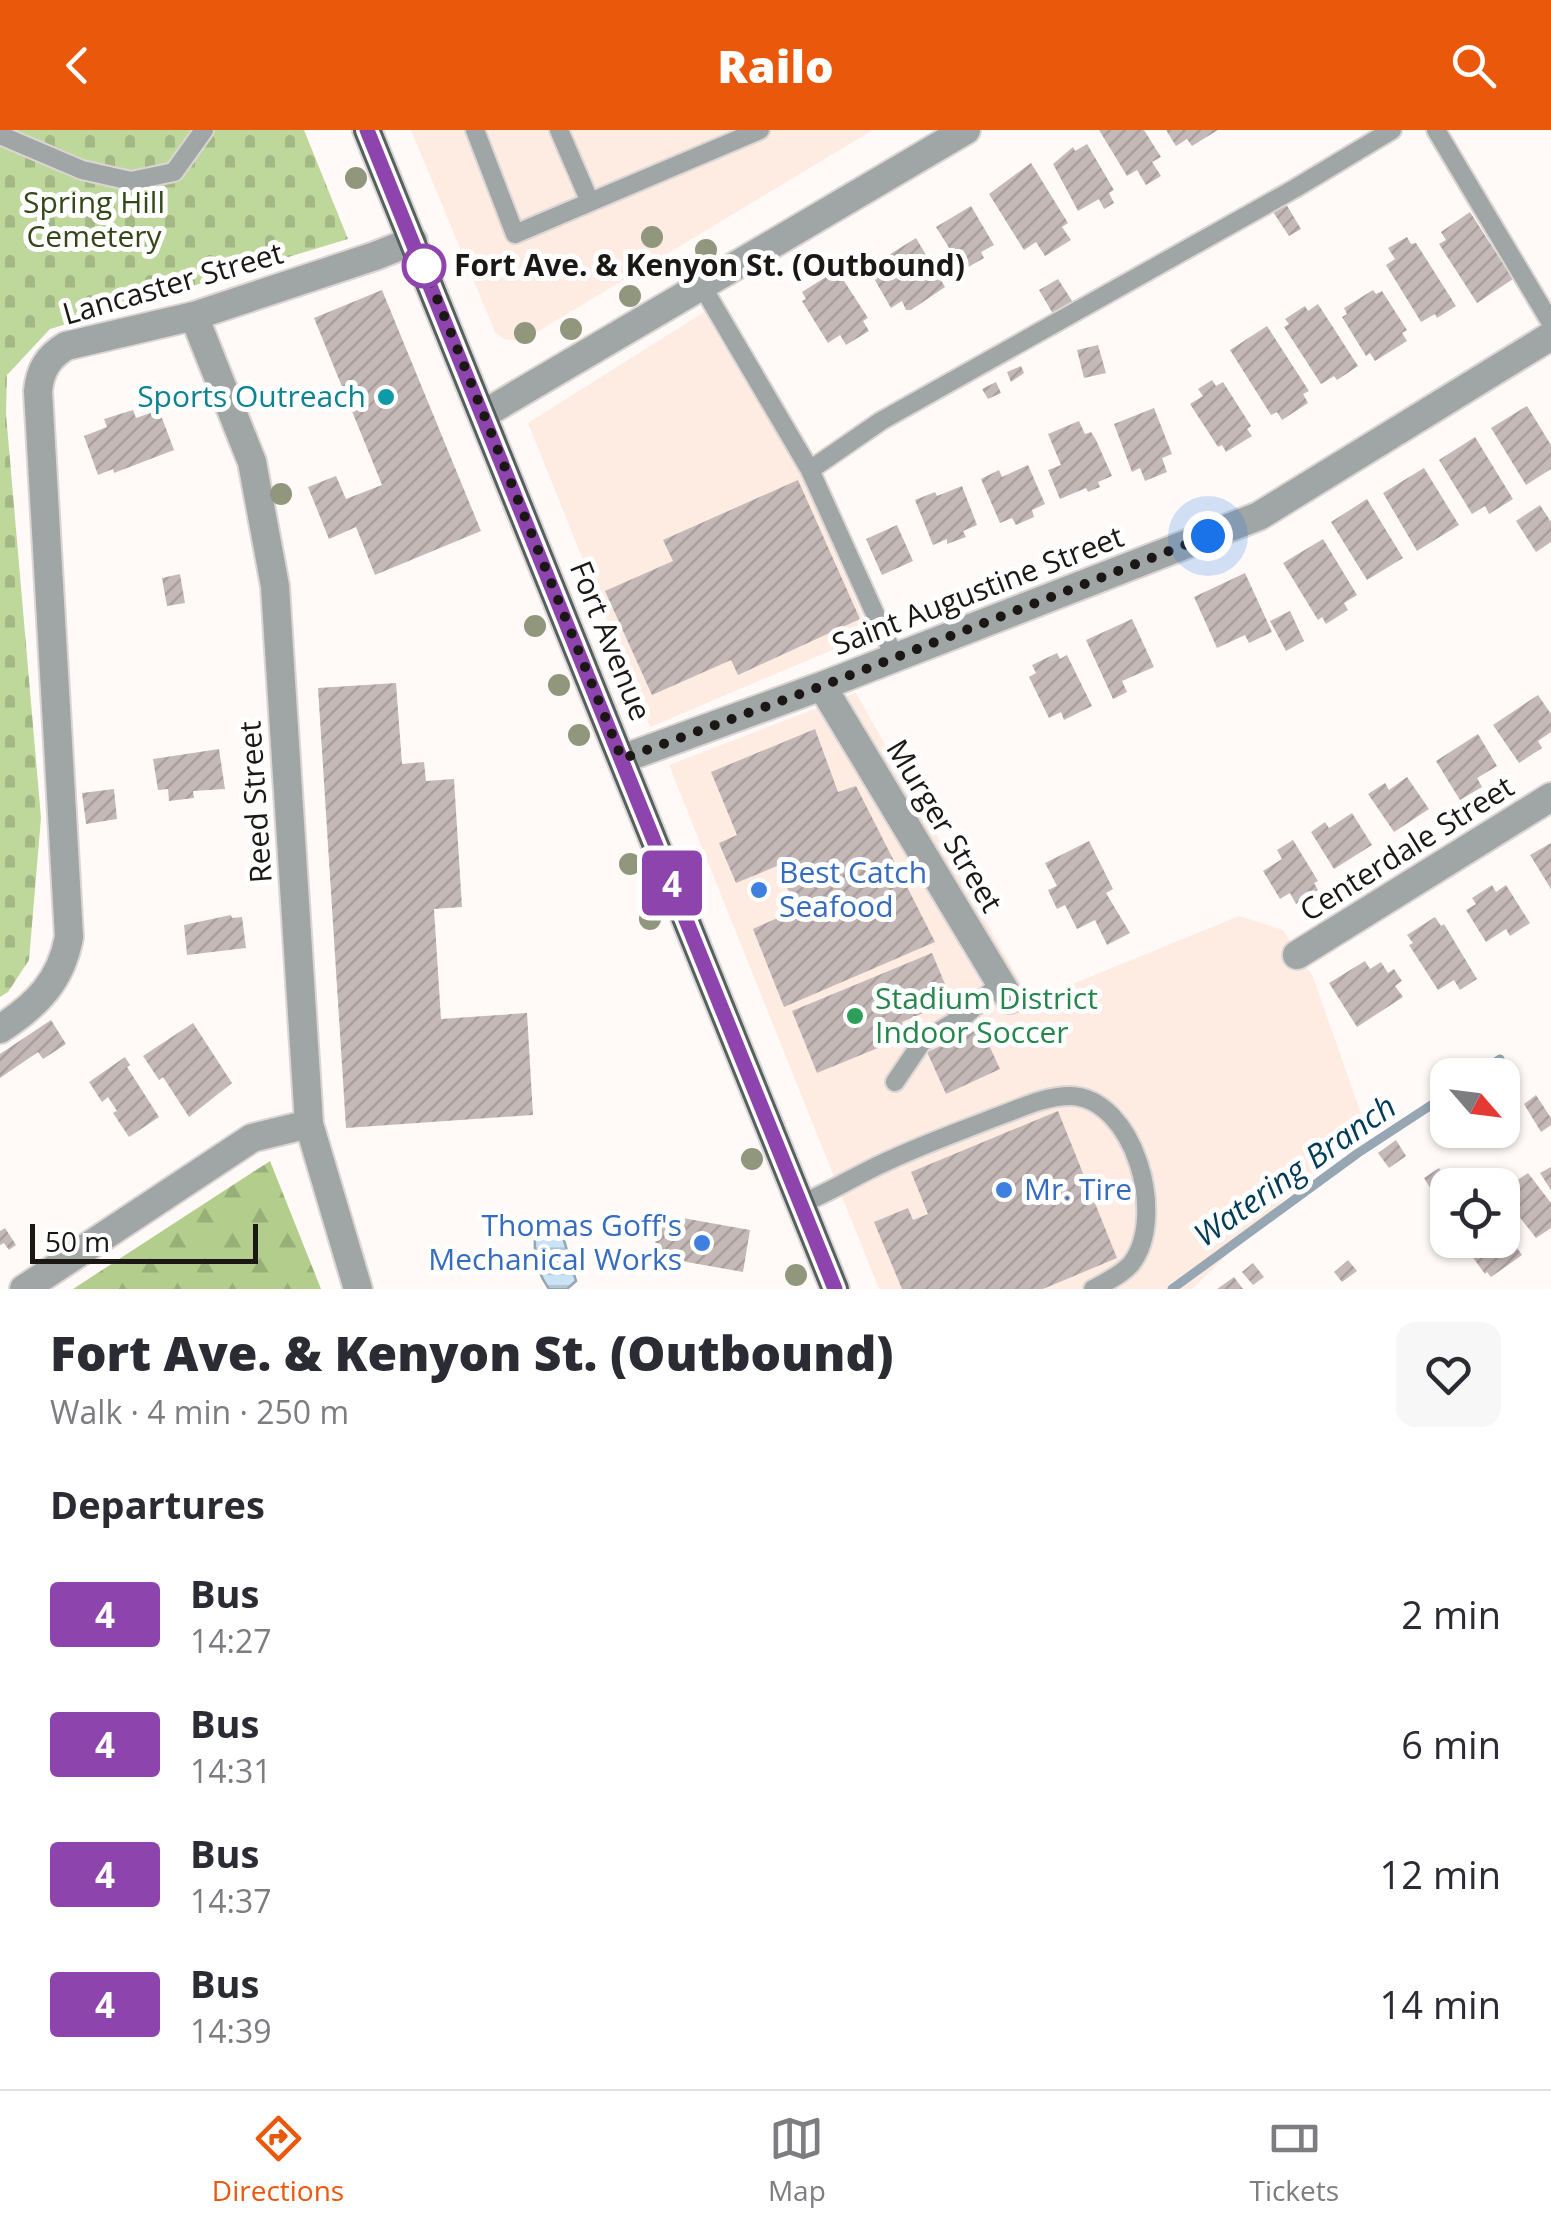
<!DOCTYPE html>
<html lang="en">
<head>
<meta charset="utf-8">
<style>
  :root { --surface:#fff; --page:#f7f7f7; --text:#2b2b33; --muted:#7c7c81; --line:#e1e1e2; --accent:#ea580c }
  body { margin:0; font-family:"Open Sans",sans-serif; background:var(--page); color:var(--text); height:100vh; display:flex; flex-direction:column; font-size:38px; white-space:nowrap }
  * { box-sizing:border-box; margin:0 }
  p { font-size:32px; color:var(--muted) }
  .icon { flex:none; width:55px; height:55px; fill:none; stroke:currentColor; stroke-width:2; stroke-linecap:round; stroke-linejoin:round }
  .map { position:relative; height:1159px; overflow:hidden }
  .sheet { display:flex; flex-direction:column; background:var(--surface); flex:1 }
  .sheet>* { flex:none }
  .badge { padding:0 20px; border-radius:8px; font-size:35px; line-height:65px }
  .needle { width:65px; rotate:118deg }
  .fabs { position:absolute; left:1430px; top:928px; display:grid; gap:20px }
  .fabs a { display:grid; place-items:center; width:90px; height:90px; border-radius:20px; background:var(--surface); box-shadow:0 2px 8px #0004; font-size:50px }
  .scale { position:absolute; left:30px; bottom:25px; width:228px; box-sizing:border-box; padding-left:10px; border:5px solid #1b1715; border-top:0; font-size:28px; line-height:35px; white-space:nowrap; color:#1b1715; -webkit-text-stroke:8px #fff; paint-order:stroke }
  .you { position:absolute; width:50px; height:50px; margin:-25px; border:8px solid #fff; border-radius:50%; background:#1a73e8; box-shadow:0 0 0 15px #1a73e833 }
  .map>.badge { position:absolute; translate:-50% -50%; box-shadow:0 0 0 5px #fff }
  h2 { padding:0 50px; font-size:38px; line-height:90px }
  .round { display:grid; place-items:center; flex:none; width:105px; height:105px; border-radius:20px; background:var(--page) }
  .overview { display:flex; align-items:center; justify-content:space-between; height:170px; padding:0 50px }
  h1 { font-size:48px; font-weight:800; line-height:75px }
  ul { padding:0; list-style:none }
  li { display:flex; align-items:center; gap:30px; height:130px; padding:0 50px }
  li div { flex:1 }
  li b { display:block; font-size:38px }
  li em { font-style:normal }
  li .badge { min-width:110px; font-weight:700; text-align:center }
  header { display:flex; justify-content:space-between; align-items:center; height:130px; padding:0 50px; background:var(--accent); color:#fff; font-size:45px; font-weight:800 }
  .menu { display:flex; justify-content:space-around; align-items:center; height:140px; border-top:2px solid var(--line); background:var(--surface); font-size:28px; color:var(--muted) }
  .menu a { display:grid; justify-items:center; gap:5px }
  .menu .active { color:var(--accent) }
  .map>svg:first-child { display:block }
</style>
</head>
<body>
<header><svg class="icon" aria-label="back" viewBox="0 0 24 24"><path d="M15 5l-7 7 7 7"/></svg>Railo<svg class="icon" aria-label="search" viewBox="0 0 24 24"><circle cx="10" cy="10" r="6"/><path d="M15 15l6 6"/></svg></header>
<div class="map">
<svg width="1551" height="1159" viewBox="0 0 1551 1159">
  <defs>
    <pattern id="forest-firs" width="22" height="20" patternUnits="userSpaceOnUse" patternTransform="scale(2.5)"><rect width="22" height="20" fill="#b2cd8c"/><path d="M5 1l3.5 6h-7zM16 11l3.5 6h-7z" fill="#98af78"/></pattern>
    <pattern id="cemetery-stones" width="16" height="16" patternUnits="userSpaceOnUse" patternTransform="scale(2.5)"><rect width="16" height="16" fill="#bed79a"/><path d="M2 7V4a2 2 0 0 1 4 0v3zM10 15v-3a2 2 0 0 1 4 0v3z" fill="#a3b884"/></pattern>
    <pattern id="water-rules" width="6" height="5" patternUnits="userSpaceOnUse" patternTransform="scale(2.5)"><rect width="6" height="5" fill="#cae4f6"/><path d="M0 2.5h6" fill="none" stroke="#adc3d2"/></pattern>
    <pattern id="building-hatch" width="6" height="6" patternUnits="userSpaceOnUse" patternTransform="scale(2.5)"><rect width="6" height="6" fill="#c5b9b8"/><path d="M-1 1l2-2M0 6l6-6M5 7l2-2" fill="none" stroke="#a99e9d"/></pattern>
  </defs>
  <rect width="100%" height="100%" fill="#fffaf8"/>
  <path fill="#feebe2" d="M411,0H873L522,211L504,209L495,202Z
    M704,182L802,345L870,504L650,597L528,293Z
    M856,563L1031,871L1239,786L1283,800L1313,847L1364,992L1192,1159H879L669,635Z"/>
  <path fill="url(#forest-firs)" d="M270,1031L321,1159H73Z"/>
  <path fill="url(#cemetery-stones)" d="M0,0H304L348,109L50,199L7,245L6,284L41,688L29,830L8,862L0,867Z"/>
  <path fill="url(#water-rules)" stroke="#96a6b2" stroke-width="2.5" d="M530,1094L561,1100L576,1151L567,1159H549C537,1142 534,1128 535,1108L528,1105Z"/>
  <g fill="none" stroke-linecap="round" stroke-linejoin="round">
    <path stroke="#96a6b2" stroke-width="9" d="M1476,945L1500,929
      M1172,1159L1358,1023L1448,964"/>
  </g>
  <path fill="url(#building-hatch)" d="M1099,0H1144L1161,27L1152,32L1161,46L1146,55L1137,40L1127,46Z
    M1166,0H1218L1192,16L1187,9L1176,16Z
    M1087,14L1114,60L1109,63L1114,73L1104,79L1099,69L1078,81L1053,34L1073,17L1075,21Z
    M1031,33L1068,93L1062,97L1071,110L1045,126L1036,112L1024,120L989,64Z
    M1286,74L1301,99L1289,106L1273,82Z
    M971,76L994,115L981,122L984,128L963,140L936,97Z
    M1470,82L1513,149L1477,173L1439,114L1446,110L1441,102Z
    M1407,107L1411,114L1416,113L1456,176L1437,188L1435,184L1421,192L1386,135L1395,129L1388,118Z
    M916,108L945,157L911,180H906L902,171L891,178L868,138Z
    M837,140L868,188L863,191L869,201L846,215L840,205L828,213L802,171L806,169L802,162Z
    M1058,149L1076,177L1056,189L1039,160Z
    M382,160L481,401L375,445L356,397L329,409L308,357L336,346L346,369L382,355L314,188Z
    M1373,160L1376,164L1382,161L1407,200L1402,203L1407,211L1375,231L1370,223L1366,226L1342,187L1347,184L1344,178Z
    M1318,174L1358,236L1337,250L1334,246L1321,254L1284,197L1289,194L1285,189L1305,176L1308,181Z
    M1267,196L1309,261L1303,264L1308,273L1282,290L1277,282L1271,285L1230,220Z
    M1098,215L1106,243L1084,248L1077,220Z
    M1021,236L1024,243L1011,252L1007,242Z
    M1212,250L1216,256L1223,252L1251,296L1247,299L1252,306L1226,322L1222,315L1218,317L1190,274L1203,266L1198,259Z
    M996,252L1001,263L988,269L982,259Z
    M1527,276L1551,315V339L1526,355L1491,298Z
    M1154,278L1172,324L1162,328L1167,342L1145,351L1140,338L1132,342L1114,294Z
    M133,280L136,288L159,280L174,320L114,343L113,339L98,345L84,306L107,297L104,289Z
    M1079,291L1085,304L1091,302L1096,310L1112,346L1098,352L1100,357L1088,362L1086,358L1060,369L1048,340L1061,335L1048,304Z
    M1475,307L1513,369L1489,384L1485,376L1472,384L1439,330Z
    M1028,335L1045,374L1032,380L1034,387L1016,395L1012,388L1000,393L981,349L999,340L1002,347Z
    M1424,338L1459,395L1417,421L1383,363Z
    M798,350L860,489L738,545L731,530L652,565L605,461L673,431L663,410Z
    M962,356L977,395L963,401L966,407L947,414V409L933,415L915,370L935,362L937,366Z
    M1367,369L1403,428L1367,450L1331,392Z
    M1540,375L1551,392V412L1536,422L1516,391Z
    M897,395L913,431L882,445L866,409Z
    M1323,409L1357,465L1344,473L1348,480L1326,494L1322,487L1318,490L1283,433Z
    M1245,443L1272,502L1249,513L1245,505L1217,518L1194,467Z
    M180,444L185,473L167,476L162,448Z
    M1290,481L1304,511L1286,521L1270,491Z
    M1132,489L1154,537L1122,551L1127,562L1113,569L1086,510Z
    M1057,523L1060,529L1067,525L1092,576L1064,590L1061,582L1049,588L1029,547L1036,543L1032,535Z
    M396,553L402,634L424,632L426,651L454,649L462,777L434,779L441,889L527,883L533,985L346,998L318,558Z
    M1538,565L1551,584V602L1538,611L1542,618L1519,633L1493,595Z
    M815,599L838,662L856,656L935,812L784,877L753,799L797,779L777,736L736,753L719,713L737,705L711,642Z
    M1478,604L1497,636L1477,648L1482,657L1460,670L1436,631Z
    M219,619L225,659L193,661L194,668L169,671L168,659L158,660L153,629Z
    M1407,647L1429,679L1394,702L1368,664L1385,653L1389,660Z
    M114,659L117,689L86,694L82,663Z
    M1352,683L1372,715L1334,739L1311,702L1325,692L1329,698Z
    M1293,710L1318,751L1314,753L1318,760L1296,774L1290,763L1280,769L1263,741L1282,729L1277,720Z
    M1089,711L1113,759L1106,763L1130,803L1107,815L1095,790L1077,799L1065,775L1057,779L1048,760L1057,756L1045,733Z
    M1551,713V759L1530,725Z
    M1492,755L1496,762L1506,755L1530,793L1510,806L1506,799L1486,812L1466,780L1476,774L1472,768Z
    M231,785L232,788L242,787L246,818L187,825L184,795Z
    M1435,787L1441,796L1444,794L1477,849L1460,860L1454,850L1438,860L1409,815L1413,813L1407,805Z
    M932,823L952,871L902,892L907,906L817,943L792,881Z
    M1365,831L1370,839L1381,832L1388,843L1394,839L1402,851L1395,856L1403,867L1357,897L1329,853Z
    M51,890L66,914L43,929L38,922L0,948V924Z
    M193,893L232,953L189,987L163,947L159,950L143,926Z
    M981,898L1000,939L946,964L927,922Z
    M125,927L130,935L127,937L159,987L129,1007L113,983L117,981L108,967L102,972L89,952Z
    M1536,965L1551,988V995L1541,1002L1524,974Z
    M1058,981L1117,1128L1043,1159H902L874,1092L908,1078L913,1090L928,1084L911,1042Z
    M1396,1010L1406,1026L1389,1038L1378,1023Z
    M1551,1037V1060L1540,1043Z
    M1439,1038L1447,1050L1452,1046L1455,1050L1448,1055V1066L1439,1072L1424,1048Z
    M1528,1043L1551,1073V1098L1536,1108L1510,1075L1512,1073L1503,1060Z
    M660,1084L750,1100L743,1142L653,1126Z
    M1502,1096L1522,1125L1491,1147L1487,1142L1485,1144L1460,1110H1502Z
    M5,1098L16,1115L9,1120L4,1113L0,1115V1101Z
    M1348,1130L1357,1141L1342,1152L1334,1142Z
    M1253,1133L1264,1147L1253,1155L1242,1142Z
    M1234,1147L1243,1159H1217Z"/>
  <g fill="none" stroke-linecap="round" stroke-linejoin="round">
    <g stroke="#dbd6d4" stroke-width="22">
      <path id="service" d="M475,0L515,104L760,0
        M559,0L590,72
        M1436,0L1551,193
        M0,5L82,40L131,51L174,42L204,0
        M702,156L810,340L895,528
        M810,340L881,291L1294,59L1392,0
        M895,952L922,912L967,884L1000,853
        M800,1074C824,1065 845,1052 869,1040C910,1019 953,1004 996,987C1019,979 1044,966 1070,966C1134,967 1168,1087 1131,1134C1121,1145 1106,1152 1093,1159"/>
    </g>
    <g stroke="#dbd6d4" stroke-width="32">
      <path id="minor" d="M194,186L252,332L275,456L309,994L358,1159
        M484,284L966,0
        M822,556L1010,869
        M622,629L822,556L1259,386L1551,206
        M1297,825L1551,667
        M0,899C37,875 61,851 69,807L38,261C40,240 48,227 66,216L194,186L375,126L413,111
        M24,1159L252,1008L309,994"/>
    </g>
    <g stroke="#dbd6d4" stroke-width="32">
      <path id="primary" d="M367,0L835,1159"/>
    </g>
    <use href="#service" stroke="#a0a5a5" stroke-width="18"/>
    <use href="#minor" stroke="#a0a5a5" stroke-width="28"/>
    <use href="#primary" stroke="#566060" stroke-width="28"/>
  </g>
  <g fill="#90977d">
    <circle cx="356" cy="48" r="11"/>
    <circle cx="652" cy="107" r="11"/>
    <circle cx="706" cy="120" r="11"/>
    <circle cx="630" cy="166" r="11"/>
    <circle cx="571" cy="199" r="11"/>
    <circle cx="525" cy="203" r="11"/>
    <circle cx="281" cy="364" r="11"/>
    <circle cx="535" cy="496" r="11"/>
    <circle cx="559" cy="555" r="11"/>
    <circle cx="579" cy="605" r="11"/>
    <circle cx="630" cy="734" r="11"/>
    <circle cx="650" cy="789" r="11"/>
    <circle cx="752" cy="1029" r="11"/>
    <circle cx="796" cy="1145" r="11"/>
  </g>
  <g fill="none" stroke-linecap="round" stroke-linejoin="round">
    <g stroke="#fff" stroke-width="22">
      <path id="line" d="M367,0L835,1159"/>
    </g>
    <use href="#line" stroke="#8e44ad" stroke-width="15"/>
    <path stroke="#1b1715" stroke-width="10" stroke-dasharray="0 18" d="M424,136L622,629L822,556L1208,406"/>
  </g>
  <circle fill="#fff" stroke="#8e44ad" stroke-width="5" cx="424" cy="136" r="20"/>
  <circle fill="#0f9aa8" stroke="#fff" stroke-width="4" cx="386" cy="267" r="10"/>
  <g fill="#3f7fe0" stroke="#fff" stroke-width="4">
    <circle cx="759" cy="760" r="10"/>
    <circle cx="1004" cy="1060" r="10"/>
    <circle cx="702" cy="1113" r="10"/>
  </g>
  <circle fill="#2e9e5b" stroke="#fff" stroke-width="4" cx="855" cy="886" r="10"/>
  <g text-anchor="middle" stroke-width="10" stroke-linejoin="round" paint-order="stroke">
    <g font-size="30" fill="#354618" stroke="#fff">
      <text x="94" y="83">Spring Hill<tspan x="94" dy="34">Cemetery</tspan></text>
    </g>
    <g font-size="30" font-weight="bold" fill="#1b1715" stroke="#fff" text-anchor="start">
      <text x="454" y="146">Fort Ave. &amp; Kenyon St. (Outbound)</text>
    </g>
    <g font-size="30" fill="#1b1715" stroke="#fff">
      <text transform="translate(173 154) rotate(-16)" y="10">Lancaster Street</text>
      <text transform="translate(978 461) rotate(-21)" y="10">Saint Augustine Street</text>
      <text transform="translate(610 511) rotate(68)" y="10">Fort Avenue</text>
      <text transform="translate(256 672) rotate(-94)" y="10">Reed Street</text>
      <text transform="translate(944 696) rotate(59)" y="10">Murger Street</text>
      <text transform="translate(1407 719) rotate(-32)" y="10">Centerdale Street</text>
    </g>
    <g font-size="30" fill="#0d838f" stroke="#fff" text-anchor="end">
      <text x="366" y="277">Sports Outreach</text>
    </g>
    <g font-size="30" fill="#366cbe" stroke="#fff" text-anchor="start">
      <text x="779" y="753">Best Catch<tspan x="779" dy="34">Seafood</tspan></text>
      <text x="1024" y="1070">Mr. Tire</text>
      <text x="682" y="1106" text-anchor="end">Thomas Goff's<tspan x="682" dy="34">Mechanical Works</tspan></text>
    </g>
    <g font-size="30" fill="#27864d" stroke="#fff" text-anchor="start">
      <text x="875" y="879">Stadium District<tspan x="875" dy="34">Indoor Soccer</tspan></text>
    </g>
    <g font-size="32" font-style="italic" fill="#003b57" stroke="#fff">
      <text transform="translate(1295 1041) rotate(-35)" y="11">Watering Branch</text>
    </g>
  </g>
</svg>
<div class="fabs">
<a><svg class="needle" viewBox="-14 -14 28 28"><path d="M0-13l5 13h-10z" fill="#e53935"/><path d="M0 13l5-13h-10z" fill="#7c7c81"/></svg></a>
<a><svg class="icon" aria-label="locate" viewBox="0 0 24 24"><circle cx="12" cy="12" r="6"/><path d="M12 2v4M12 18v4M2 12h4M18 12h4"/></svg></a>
</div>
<div class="scale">50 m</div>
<div class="you" style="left:1208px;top:406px"></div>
<b class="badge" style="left:672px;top:753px;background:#8e44ad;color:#fff">4</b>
</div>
<section class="sheet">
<div class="overview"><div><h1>Fort Ave. &amp; Kenyon St. (Outbound)</h1><p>Walk · 4 min · 250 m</p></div><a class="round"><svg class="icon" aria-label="heart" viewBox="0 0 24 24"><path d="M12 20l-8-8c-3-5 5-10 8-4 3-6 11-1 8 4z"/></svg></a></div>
<h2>Departures</h2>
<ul>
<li><span class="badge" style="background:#8e44ad;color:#fff">4</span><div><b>Bus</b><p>14:27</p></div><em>2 min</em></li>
<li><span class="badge" style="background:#8e44ad;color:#fff">4</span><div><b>Bus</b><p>14:31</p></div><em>6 min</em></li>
<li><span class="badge" style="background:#8e44ad;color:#fff">4</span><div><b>Bus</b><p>14:37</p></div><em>12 min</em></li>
<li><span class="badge" style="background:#8e44ad;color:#fff">4</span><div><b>Bus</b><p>14:39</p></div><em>14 min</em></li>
</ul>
</section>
<nav class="menu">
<a class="active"><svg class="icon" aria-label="directions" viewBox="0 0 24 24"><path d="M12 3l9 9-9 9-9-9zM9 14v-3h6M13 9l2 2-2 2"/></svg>Directions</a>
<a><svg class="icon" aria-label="map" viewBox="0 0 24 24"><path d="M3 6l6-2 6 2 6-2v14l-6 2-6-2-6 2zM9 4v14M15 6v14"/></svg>Map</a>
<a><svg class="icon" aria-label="tickets" viewBox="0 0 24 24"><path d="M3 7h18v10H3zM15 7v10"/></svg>Tickets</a>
</nav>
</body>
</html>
